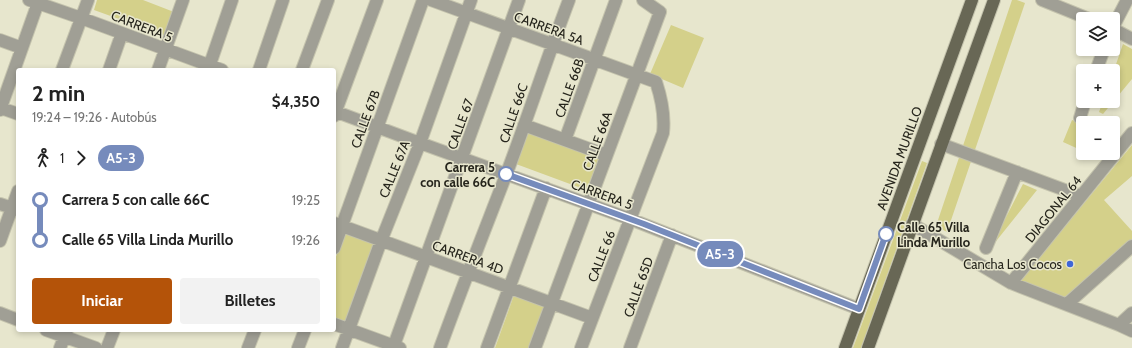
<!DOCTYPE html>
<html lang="es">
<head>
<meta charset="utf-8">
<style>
  :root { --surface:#fff; --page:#f2f2f2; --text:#222; --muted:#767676; --accent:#b45309 }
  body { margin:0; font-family:Cabin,sans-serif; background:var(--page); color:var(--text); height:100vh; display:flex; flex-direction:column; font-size:15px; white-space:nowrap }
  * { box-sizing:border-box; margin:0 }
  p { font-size:13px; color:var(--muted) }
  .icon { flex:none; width:22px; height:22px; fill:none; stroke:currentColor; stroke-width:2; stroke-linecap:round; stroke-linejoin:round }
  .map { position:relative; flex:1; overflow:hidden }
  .drawer { position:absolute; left:16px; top:68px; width:320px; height:264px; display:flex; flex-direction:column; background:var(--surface); border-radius:4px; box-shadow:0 2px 6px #0003 }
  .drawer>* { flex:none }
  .badge { padding:0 8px; border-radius:13px; font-size:14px; line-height:26px }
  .tools { position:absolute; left:1076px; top:12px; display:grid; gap:8px }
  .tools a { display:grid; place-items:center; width:44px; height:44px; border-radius:4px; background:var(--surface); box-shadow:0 2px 6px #0003; font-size:20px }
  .map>.badge { position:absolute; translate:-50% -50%; box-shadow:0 0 0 2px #fff }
  .legs { display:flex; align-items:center; gap:6px; height:44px; padding:0 16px; font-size:13px }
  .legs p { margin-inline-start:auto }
  .overview { display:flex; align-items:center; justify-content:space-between; height:68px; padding:0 16px }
  h1 { font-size:22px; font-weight:800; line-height:30px }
  .action { display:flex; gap:8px; margin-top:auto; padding:8px 16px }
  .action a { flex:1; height:46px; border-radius:4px; background:var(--accent); color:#fff; font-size:16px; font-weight:800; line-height:46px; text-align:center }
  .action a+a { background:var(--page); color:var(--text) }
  ul { padding:0 16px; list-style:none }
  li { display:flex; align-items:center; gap:14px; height:40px; font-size:15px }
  li i { display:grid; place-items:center; width:6px; height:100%; margin:0 5px; background:currentColor }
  li i::after { content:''; width:10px; height:10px; margin:-5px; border:3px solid; border-radius:50%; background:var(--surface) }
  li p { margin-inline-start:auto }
  li:first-child i { background:linear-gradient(#0000 50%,currentColor 0) }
  li:last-child i { background:linear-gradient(currentColor 50%,#0000 0) }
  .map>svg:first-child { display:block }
</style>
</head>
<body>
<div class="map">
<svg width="1132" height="348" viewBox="0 0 1132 348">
  <rect width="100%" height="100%" fill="#e7e6cd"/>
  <path fill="#d4d08a" d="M97,0H143L174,12L166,36L94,10Z
    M1012,0H1017L1025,3L947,232L936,226Z
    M671,25L704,38L683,88L650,74Z
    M1123,44L1132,49V79L1103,114L1099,112L1103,101H1113V73Z
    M1072,120L1083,124L1082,137L1083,139V151L1063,142Z
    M528,130L601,157L589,191L516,164Z
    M1132,145V176L1104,200L1132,231V245L1068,300L1020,281Z
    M922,161L927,163L861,348H853Z
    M1023,184L1037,190L989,250Z
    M345,232L376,243L347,322L334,317V262Z
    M514,295L545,306L529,348H495Z"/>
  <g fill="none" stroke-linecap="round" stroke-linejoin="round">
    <g stroke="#c4c3ad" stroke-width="14">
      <path id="minor" d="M29,0L81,18L222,70
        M431,0L656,82C662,100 665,115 663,133L581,348
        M1042,0L1089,19
        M1113,27L1127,0
        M1113,29L1132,39
        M0,40L22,48
        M62,70L88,0
        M109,70L122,33
        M158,70L183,0
        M208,70L232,0
        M259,70L283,0
        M302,70L328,0
        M1096,71L1104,49
        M1,108L18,114
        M0,110L39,0
        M334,111L420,143L630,219L859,309
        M334,116L377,0
        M1080,118L1085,101
        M524,125L606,155
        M565,140L616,0
        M941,144L1081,196
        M0,204L18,210
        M334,223L592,318
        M912,224L1011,283L1119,325L1132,331
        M0,241L18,191
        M334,248L423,0
        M986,248L1017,172
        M1011,283L1132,133
        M1067,304L1132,246
        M0,313L18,320
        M334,324L400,348
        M1119,325L1132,313
        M46,330L96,348
        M60,348L67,330
        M107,348L114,330
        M248,348L255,330
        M298,348L305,330
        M342,348L381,241L420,143L471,0
        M393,348L519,0
        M440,348C461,290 484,232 506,175C528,117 547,58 569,0
        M487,348L546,188
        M535,348L660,12L643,0
        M630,348L672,235"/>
    </g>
    <g stroke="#c4c3ad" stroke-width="14">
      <path id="major" d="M845,348L972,0
        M868,348L994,0"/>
    </g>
    <use href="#minor" stroke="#a09f95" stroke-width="12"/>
    <use href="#major" stroke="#686755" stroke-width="12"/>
  </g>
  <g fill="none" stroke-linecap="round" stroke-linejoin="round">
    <g stroke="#fff" stroke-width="9">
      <path id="line-1" d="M506,174L644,224L859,309L886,234"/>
    </g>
    <use href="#line-1" stroke="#768bbc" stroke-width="6"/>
  </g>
  <g fill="#fff" stroke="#768bbc" stroke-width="2">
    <circle cx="506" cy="174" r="7"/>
    <circle cx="886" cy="234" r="7"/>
  </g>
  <circle fill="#3e66d8" stroke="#e7e6cd" stroke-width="1.5" cx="1070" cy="264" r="4"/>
  <g text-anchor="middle" stroke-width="3" stroke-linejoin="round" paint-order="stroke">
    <g font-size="13" fill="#26251c" stroke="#e7e6cd">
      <text transform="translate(142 26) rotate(21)" y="5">CARRERA 5</text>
      <text transform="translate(549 28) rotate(20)" y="5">CARRERA 5A</text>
      <text transform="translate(569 88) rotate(-70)" y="5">CALLE 66B</text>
      <text transform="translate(513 113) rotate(-71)" y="5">CALLE 66C</text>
      <text transform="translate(365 119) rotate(-70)" y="5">CALLE 67B</text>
      <text transform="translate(460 124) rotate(-70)" y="5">CALLE 67</text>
      <text transform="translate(597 141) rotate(-70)" y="5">CALLE 66A</text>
      <text transform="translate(899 158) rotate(-70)" y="5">AVENIDA MURILLO</text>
      <text transform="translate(394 169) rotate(-68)" y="5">CALLE 67A</text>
      <text transform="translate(602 194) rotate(20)" y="5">CARRERA 5</text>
      <text transform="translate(1053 209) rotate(-51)" y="5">DIAGONAL 64</text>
      <text transform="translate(601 256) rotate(-69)" y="5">CALLE 66</text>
      <text transform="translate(468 257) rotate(20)" y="5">CARRERA 4D</text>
      <text transform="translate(638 287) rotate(-70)" y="5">CALLE 65D</text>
    </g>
    <g font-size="13" font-weight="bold" fill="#26251c" stroke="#e7e6cd" text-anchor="end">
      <text x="495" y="172">Carrera 5<tspan x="495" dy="15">con calle 66C</tspan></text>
      <text x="897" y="232" text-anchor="start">Calle 65 Villa<tspan x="897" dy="15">Linda Murillo</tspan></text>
    </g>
    <g font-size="13" fill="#26251c" stroke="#e7e6cd" text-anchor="end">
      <text x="1062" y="269">Cancha Los Cocos</text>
    </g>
  </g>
</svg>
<div class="tools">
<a><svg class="icon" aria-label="layers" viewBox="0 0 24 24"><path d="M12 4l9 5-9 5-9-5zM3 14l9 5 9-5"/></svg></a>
<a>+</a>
<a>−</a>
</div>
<b class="badge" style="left:720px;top:254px;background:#768bbc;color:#fff">A5-3</b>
<section class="drawer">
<div class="overview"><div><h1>2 min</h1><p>19:24 – 19:26 · Autobús</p></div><b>$4,350</b></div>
<div class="legs"><svg class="icon" aria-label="walk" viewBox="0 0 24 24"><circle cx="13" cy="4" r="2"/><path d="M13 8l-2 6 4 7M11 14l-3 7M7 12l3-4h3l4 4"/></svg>1<svg class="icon" aria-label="forward" viewBox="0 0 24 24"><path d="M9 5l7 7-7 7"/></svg><b class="badge" style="background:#768bbc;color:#fff">A5-3</b></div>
<ul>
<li><i style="color:#768bbc"></i><b>Carrera 5 con calle 66C</b><p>19:25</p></li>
<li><i style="color:#768bbc"></i><b>Calle 65 Villa Linda Murillo</b><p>19:26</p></li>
</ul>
<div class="action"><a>Iniciar</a><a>Billetes</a></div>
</section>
</div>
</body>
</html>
